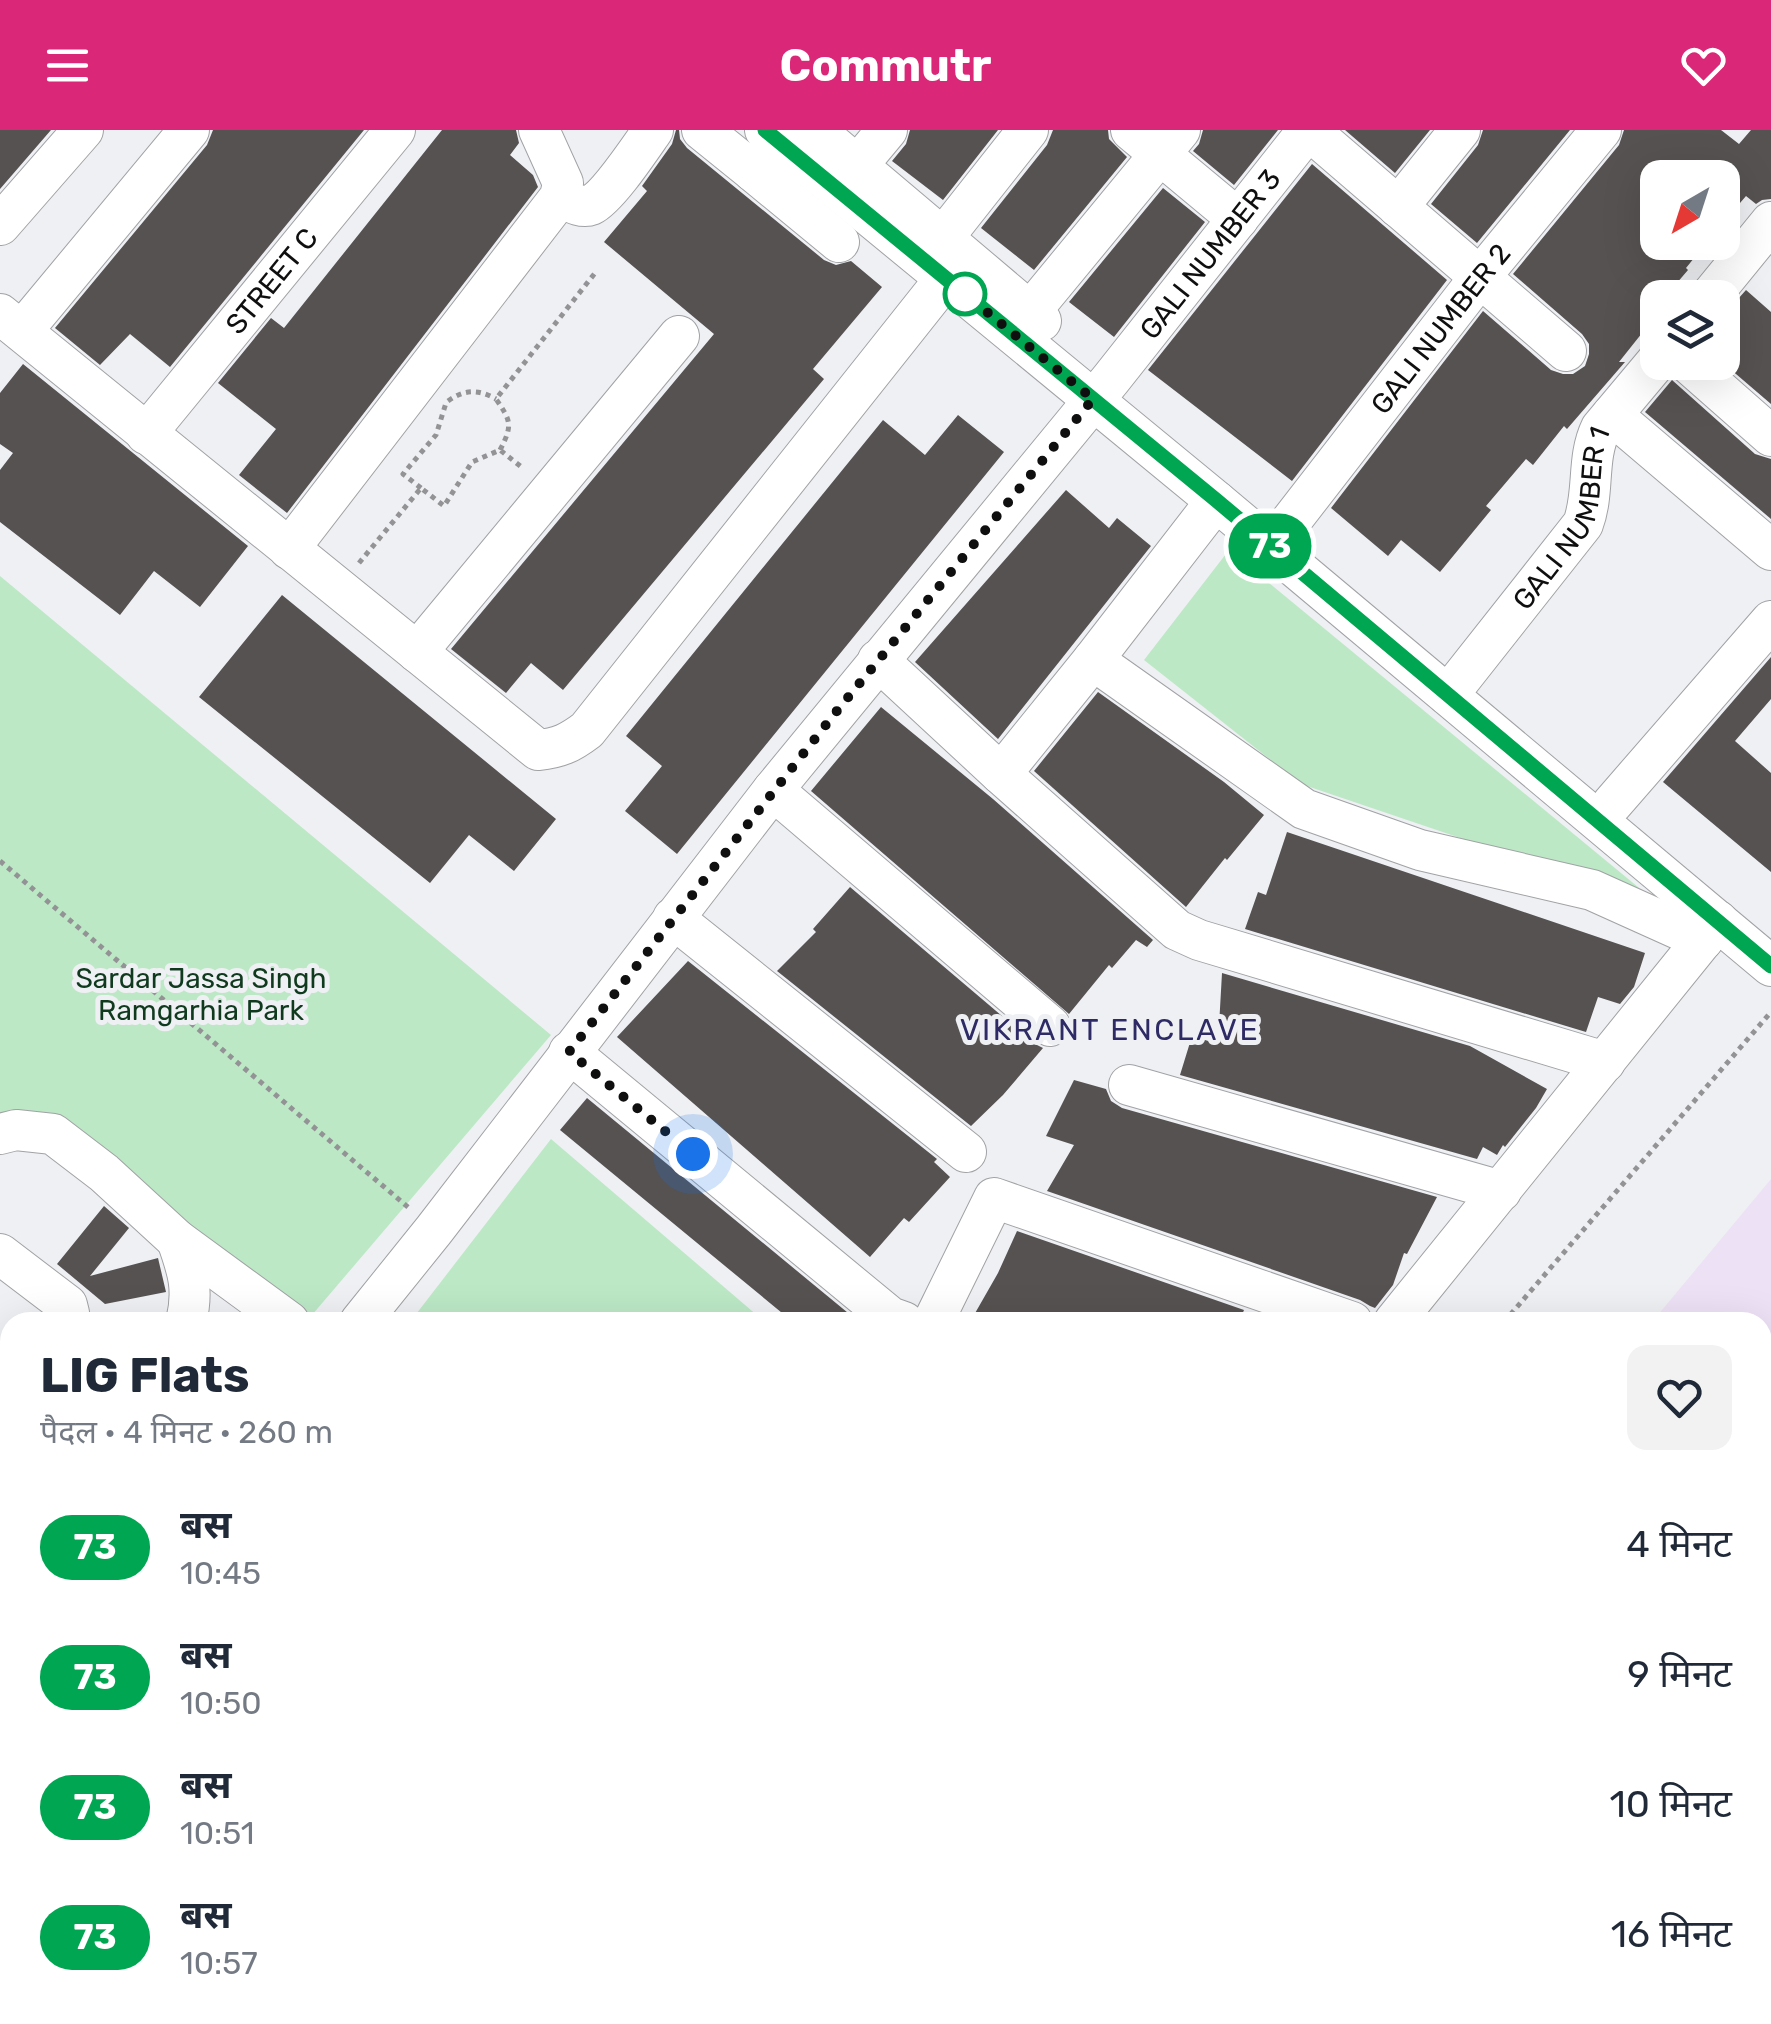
<!DOCTYPE html>
<html lang="hi">
<head>
<meta charset="utf-8">
<style>
  :root { --surface:#fff; --page:#f2f2f3; --text:#1f2937; --muted:#747a83; --accent:#db2777 }
  body { margin:0; font-family:Rubik,"Noto Sans Devanagari",sans-serif; background:var(--page); color:var(--text); height:100vh; display:flex; flex-direction:column; font-size:38px; white-space:nowrap }
  * { box-sizing:border-box; margin:0 }
  p { font-size:32px; color:var(--muted) }
  .icon { flex:none; width:55px; height:55px; fill:none; stroke:currentColor; stroke-width:2; stroke-linecap:round; stroke-linejoin:round }
  .map { position:relative; flex:1; overflow:hidden }
  .panel { position:absolute; left:0px; top:1182px; width:1772px; height:712px; display:flex; flex-direction:column; background:var(--surface); border-radius:30px 30px 0 0; box-shadow:0 10px 40px #0002 }
  .panel>* { flex:none }
  .badge { padding:0 20px; border-radius:32px; font-size:35px; line-height:65px }
  .needle { width:65px; rotate:219deg }
  .tools { position:absolute; left:1640px; top:30px; display:grid; gap:20px }
  .tools a { display:grid; place-items:center; width:100px; height:100px; border-radius:20px; background:var(--surface); box-shadow:0 10px 40px #0002; font-size:50px }
  .you { position:absolute; width:50px; height:50px; margin:-25px; border:8px solid #fff; border-radius:50%; background:#1a73e8; box-shadow:0 0 0 15px #1a73e833 }
  .map>.badge { position:absolute; translate:-50% -50%; box-shadow:0 0 0 5px #fff }
  .round { display:grid; place-items:center; flex:none; width:105px; height:105px; border-radius:20px; background:var(--page) }
  .overview { display:flex; align-items:center; justify-content:space-between; height:170px; padding:0 40px }
  h1 { font-size:48px; font-weight:700; line-height:75px }
  ul { padding:0; list-style:none }
  li { display:flex; align-items:center; gap:30px; height:130px; padding:0 40px }
  li div { flex:1 }
  li b { display:block; font-size:38px }
  li em { font-style:normal }
  li .badge { min-width:110px; font-weight:700; text-align:center }
  header { display:flex; justify-content:space-between; align-items:center; height:130px; padding:0 40px; background:var(--accent); color:#fff; font-size:45px; font-weight:700 }
  .map>svg:first-child { display:block }
</style>
</head>
<body>
<header><svg class="icon" aria-label="menu" viewBox="0 0 24 24"><path d="M4 6h16M4 12h16M4 18h16"/></svg>Commutr<svg class="icon" aria-label="heart" viewBox="0 0 24 24"><path d="M12 20l-8-8c-3-5 5-10 8-4 3-6 11-1 8 4z"/></svg></header>
<div class="map">
<svg width="1771" height="1894" viewBox="0 0 1771 1894">
  <rect width="100%" height="100%" fill="#eff0f3"/>
  <path fill="#ede1f6" d="M1771,1049V1554L1763,1564L1762,1192H1652Z
    M1771,1565V1894H1493L1501,1885H1762V1575Z"/>
  <path fill="#bce8c6" d="M1229,420L1661,776L1301,654L1144,530Z
    M0,446L551,905L306,1192L41,984L0,994Z
    M551,1009L765,1192H410Z
    M1181,1885H1501L1493,1894H1192Z"/>
  <path fill="#555251" d="M0,0H51L0,59Z
    M213,0H364L170,237L130,204L100,235L55,198L207,15Z
    M442,0H516L519,13L510,25L533,45L538,57L287,383L239,345L276,299L218,253L271,188L284,198Z
    M676,0H679L680,9L687,18L824,130L836,135L851,131L882,157L813,239L824,249L563,560L531,533L506,563L451,519L714,204L604,112L647,61L642,56L672,14Z
    M910,0H998L943,70L892,31L906,14Z
    M1053,0H1108L1109,9L1127,27L1034,140L981,98L1047,15Z
    M1203,0H1278L1234,55L1193,21L1199,14Z
    M1345,0H1430L1395,43Z
    M1483,0H1570L1477,113L1431,74L1478,15Z
    M1624,0H1721L1739,14L1751,0H1771V69L1762,70L1756,74L1746,66L1722,94V48H1658V112H1707L1686,138L1688,140L1664,168H1658V183L1619,232H1625L1567,299L1564,296L1533,335L1526,329L1486,376L1491,380L1440,442L1401,410L1388,426L1331,378L1483,181L1551,240L1563,244H1573L1585,236L1589,224V214L1582,204L1513,144L1619,15Z
    M1312,34L1447,150L1292,351L1148,240Z
    M1163,58L1205,92L1114,207L1069,172Z
    M1746,160L1771,182V274L1722,232V187Z
    M23,234L248,416L200,477L154,441L120,485L0,392V340L13,323L0,314V263Z
    M1672,250L1755,324L1771,329V389L1645,282Z
    M958,285L1004,322L677,724L625,681L662,636L626,606L883,290L925,325Z
    M1066,360L1109,398L1117,388L1151,416L998,609L915,532Z
    M282,465L556,689L514,741L469,705L430,753L199,567Z
    M1771,527V569L1735,611L1771,643V742L1663,652Z
    M1098,562L1224,652L1264,685L1227,730L1225,728L1186,777L1034,641Z
    M881,577L993,669L1153,810L1147,817L1136,810L1112,838L1109,835L1069,884L811,661Z
    M1287,702L1645,823L1634,857L1620,874L1598,867L1586,902L1245,799L1258,762L1266,765Z
    M850,757L1035,914L1043,918L1003,965L971,996L777,841L816,802L813,799Z
    M688,831L937,1029L934,1032L950,1047L909,1092L904,1088L870,1127L617,907Z
    M1222,843L1470,916L1547,959L1536,978L1505,1017L1503,1015L1497,1025L1483,1017L1477,1029L1180,945L1192,906L1218,914Z
    M1074,950L1106,959L1111,971L1122,978L1437,1067L1407,1124L1404,1123L1393,1155L1375,1178L1370,1176L1360,1170L1047,1061L1074,1015L1046,1006Z
    M587,968L859,1192H793L560,1000Z
    M104,1076L129,1098L90,1146L158,1128L166,1162L105,1174L57,1134Z
    M1017,1101L1244,1180L1239,1192H970L998,1143Z"/>
  <g fill="none" stroke-linecap="round" stroke-linejoin="round">
    <g stroke="#a1a2a5" stroke-width="42">
      <g id="minor">
        <path d="M702,0L754,42"/>
        <path d="M765,0L1216,371L1771,836"/>
        <path d="M815,0L1041,191"/>
        <path d="M1131,0L1238,89"/>
        <path d="M1309,0L1566,221"/>
        <path d="M777,10L754,42L839,112"/>
        <path d="M857,36L887,0"/>
        <path d="M560,67C569,71 581,79 591,75C608,67 641,17 653,0"/>
        <path d="M1398,77L1460,0"/>
        <path d="M0,95L83,0"/>
        <path d="M942,109L1028,0"/>
        <path d="M1709,168L1771,92"/>
        <path d="M1030,182L1180,0"/>
        <path d="M0,184L538,620C559,618 570,613 587,600L945,149"/>
        <path d="M22,201L189,0"/>
        <path d="M1687,232L1771,306"/>
        <path d="M1612,285L1771,420"/>
        <path id="s1" d="M146,304L395,0"/>
        <path id="s2" d="M1284,400L1480,147L1601,0"/>
        <path d="M289,419L560,67L563,53L539,0"/>
        <path d="M417,522L679,206"/>
        <path d="M878,530L1001,644L1177,800L1199,810L1605,932"/>
        <path d="M1093,530L1304,679L1420,720L1592,760L1703,810"/>
        <path id="s3" d="M1448,565L1583,394C1595,362 1586,329 1601,298L1658,230"/>
        <path d="M1001,644L1093,530L1216,371"/>
        <path d="M773,660L1050,896"/>
        <path d="M1612,674L1771,491"/>
        <path d="M673,788L966,1022"/>
        <path d="M569,922L890,1187L904,1192"/>
        <path d="M1129,955L1501,1061"/>
        <path d="M0,1004L16,1000L53,1004L104,1043L177,1110L289,1192"/>
        <path d="M177,1110C188,1141 194,1160 186,1192"/>
        <path d="M0,1124L67,1175L69,1183L63,1192"/>
        <path id="s4" d="M360,1192L434,1100L773,660L1111,249L1308,0"/>
        <path d="M933,1192L994,1068L1352,1192"/>
        <path d="M1394,1192L1718,791"/>
        <path d="M0,1270L10,1258"/>
        <path d="M0,1453L10,1440"/>
        <path d="M0,1550L10,1558"/>
        <path d="M0,1641L10,1629"/>
        <path d="M1762,1774L1771,1781"/>
        <path d="M245,1885L247,1894"/>
        <path d="M415,1885L418,1894"/>
        <path d="M593,1885L604,1894"/>
        <path d="M921,1885L932,1894"/>
        <path d="M1155,1885L1166,1894"/>
        <path d="M110,1894L156,1885"/>
      </g>
    </g>
    <path stroke="#939396" stroke-width="5" stroke-dasharray="5 5" stroke-linecap="butt" d="M448,271C465,259 478,259 496,269
      M500,320C513,295 511,291 496,269L595,143
      M421,358L403,344L436,305L446,273
      M359,433L421,358L444,376L472,332L500,320L524,339
      M0,731L409,1078
      M1504,1192L1771,882"/>
    <use href="#minor" stroke="#fff" stroke-width="40"/>
  </g>
  <g fill="none" stroke-linecap="round" stroke-linejoin="round">
    <g stroke="#fff" stroke-width="22">
      <path id="line" d="M765,0L1216,370L1771,836"/>
    </g>
    <use href="#line" stroke="#00a651" stroke-width="15"/>
    <path stroke="#0f0f10" stroke-width="10" stroke-dasharray="0 18" d="M693,1024L569,922L836,582L1093,269L965,164"/>
  </g>
  <circle fill="#fff" stroke="#00a651" stroke-width="5" cx="965" cy="164" r="20"/>
  <g text-anchor="middle" stroke-width="10" stroke-linejoin="round" paint-order="stroke">
    <g font-size="28" fill="#0f0f10" stroke="#eff0f3">
      <text dy="10" stroke="none"><textPath href="#s4" startOffset="1365">GALI NUMBER 3</textPath></text>
      <text dy="10" stroke="none"><textPath href="#s1" startOffset="198">STREET C</textPath></text>
      <text dy="10" stroke="none"><textPath href="#s2" startOffset="255">GALI NUMBER 2</textPath></text>
      <text dy="10" stroke="none"><textPath href="#s3" startOffset="215">GALI NUMBER 1</textPath></text>
    </g>
    <g font-size="28" fill="#0f3a1e" stroke="#eff0f3">
      <text x="201" y="858">Sardar Jassa Singh<tspan x="201" dy="32">Ramgarhia Park</tspan></text>
    </g>
    <g font-size="30" letter-spacing="2.5" fill="#2e2a65" stroke="#eff0f3">
      <text x="1110" y="910">VIKRANT ENCLAVE</text>
    </g>
  </g>
</svg>
<div class="tools">
<a><svg class="needle" viewBox="-14 -14 28 28"><path d="M0-13l5 13h-10z" fill="#e53935"/><path d="M0 13l5-13h-10z" fill="#747a83"/></svg></a>
<a><svg class="icon" aria-label="layers" viewBox="0 0 24 24"><path d="M12 4l9 5-9 5-9-5zM3 14l9 5 9-5"/></svg></a>
</div>
<div class="you" style="left:693px;top:1024px"></div>
<b class="badge" style="left:1270px;top:416px;background:#00a651;color:#fff">73</b>
<section class="panel">
<div class="overview"><div><h1>LIG Flats</h1><p>पैदल · 4 मिनट · 260 m</p></div><a class="round"><svg class="icon" aria-label="heart" viewBox="0 0 24 24"><path d="M12 20l-8-8c-3-5 5-10 8-4 3-6 11-1 8 4z"/></svg></a></div>
<ul>
<li><span class="badge" style="background:#00a651;color:#fff">73</span><div><b>बस</b><p>10:45</p></div><em>4 मिनट</em></li>
<li><span class="badge" style="background:#00a651;color:#fff">73</span><div><b>बस</b><p>10:50</p></div><em>9 मिनट</em></li>
<li><span class="badge" style="background:#00a651;color:#fff">73</span><div><b>बस</b><p>10:51</p></div><em>10 मिनट</em></li>
<li><span class="badge" style="background:#00a651;color:#fff">73</span><div><b>बस</b><p>10:57</p></div><em>16 मिनट</em></li>
</ul>
</section>
</div>
</body>
</html>
